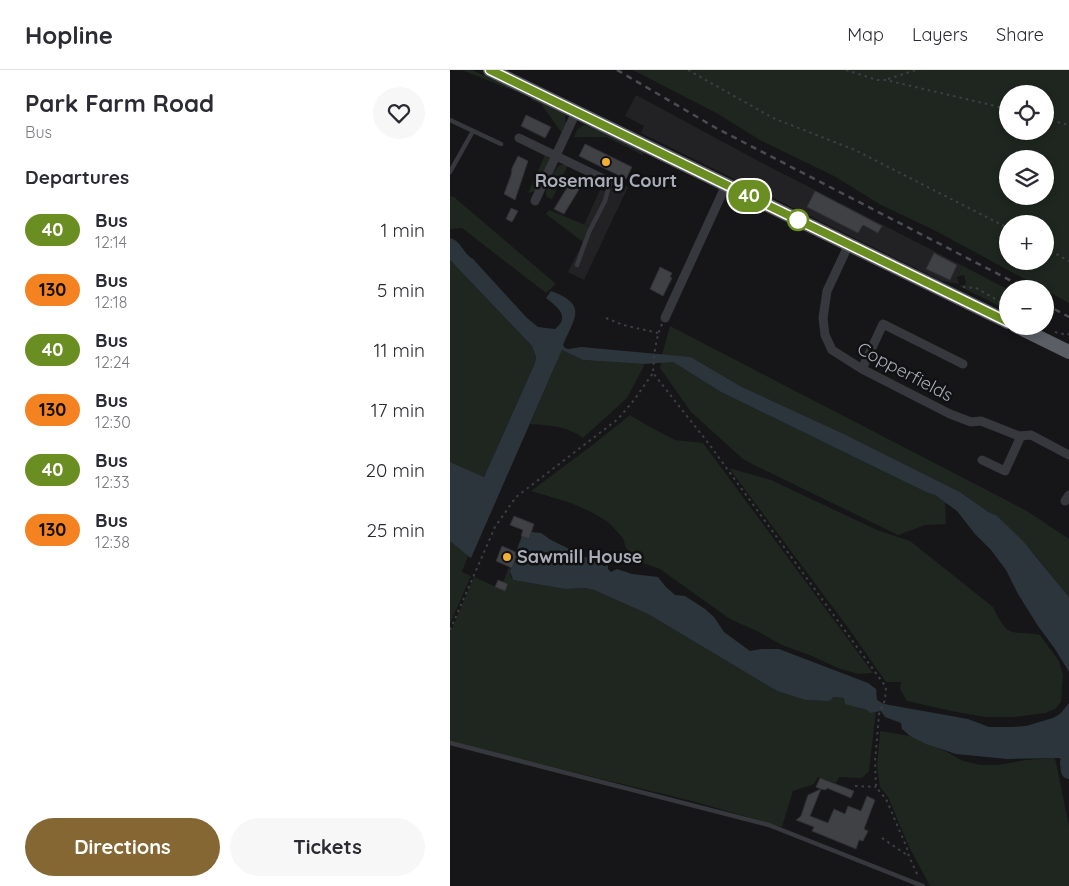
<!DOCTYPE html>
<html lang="en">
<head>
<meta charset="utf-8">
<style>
  :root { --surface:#fff; --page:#f7f7f7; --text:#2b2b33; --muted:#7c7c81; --line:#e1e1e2; --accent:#856733 }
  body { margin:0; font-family:Quicksand,sans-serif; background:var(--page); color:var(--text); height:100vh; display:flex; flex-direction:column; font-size:19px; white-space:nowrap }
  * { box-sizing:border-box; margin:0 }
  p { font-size:16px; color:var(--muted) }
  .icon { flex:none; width:28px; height:28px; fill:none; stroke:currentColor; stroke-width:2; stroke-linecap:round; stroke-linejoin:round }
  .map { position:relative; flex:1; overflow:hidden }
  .side { display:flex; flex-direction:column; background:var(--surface); width:450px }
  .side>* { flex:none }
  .badge { padding:0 10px; border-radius:16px; font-size:18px; line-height:32px }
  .fabs { position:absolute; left:549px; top:15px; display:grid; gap:10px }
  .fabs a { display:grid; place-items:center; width:55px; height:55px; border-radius:50%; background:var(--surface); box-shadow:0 2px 8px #0003; font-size:25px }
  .map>.badge { position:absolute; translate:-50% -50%; box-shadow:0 0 0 2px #fff }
  h2 { padding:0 25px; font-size:19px; line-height:45px }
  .round { display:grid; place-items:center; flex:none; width:52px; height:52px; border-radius:26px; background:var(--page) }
  .head { display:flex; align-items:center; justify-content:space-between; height:85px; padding:0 25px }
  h1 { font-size:24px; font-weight:800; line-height:38px }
  .primary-button { display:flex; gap:10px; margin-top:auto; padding:10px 25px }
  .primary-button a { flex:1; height:58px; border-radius:30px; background:var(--accent); color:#fff; font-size:20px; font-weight:800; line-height:58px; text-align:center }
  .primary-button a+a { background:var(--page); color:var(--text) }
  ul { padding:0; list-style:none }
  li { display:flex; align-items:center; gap:15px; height:60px; padding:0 25px }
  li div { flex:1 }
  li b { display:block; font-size:19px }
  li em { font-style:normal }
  li .badge { min-width:55px; font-weight:700; text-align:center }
  header { display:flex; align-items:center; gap:30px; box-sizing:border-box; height:70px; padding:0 25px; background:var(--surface); border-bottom:1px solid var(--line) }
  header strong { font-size:24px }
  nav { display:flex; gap:28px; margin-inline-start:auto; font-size:18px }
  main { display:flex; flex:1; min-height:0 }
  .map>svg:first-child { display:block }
</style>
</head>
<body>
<header>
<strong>Hopline</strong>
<nav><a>Map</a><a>Layers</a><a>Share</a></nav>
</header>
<main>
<section class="side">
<div class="head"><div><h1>Park Farm Road</h1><p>Bus</p></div><a class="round"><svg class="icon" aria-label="heart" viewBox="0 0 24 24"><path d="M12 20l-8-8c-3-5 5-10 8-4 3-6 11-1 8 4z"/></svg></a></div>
<h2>Departures</h2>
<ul>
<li><span class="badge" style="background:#6b8e23;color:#fff">40</span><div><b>Bus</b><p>12:14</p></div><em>1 min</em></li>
<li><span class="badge" style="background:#f58220;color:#111">130</span><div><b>Bus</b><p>12:18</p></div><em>5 min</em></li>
<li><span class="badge" style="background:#6b8e23;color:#fff">40</span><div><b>Bus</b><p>12:24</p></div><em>11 min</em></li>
<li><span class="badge" style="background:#f58220;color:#111">130</span><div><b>Bus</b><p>12:30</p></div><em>17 min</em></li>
<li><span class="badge" style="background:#6b8e23;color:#fff">40</span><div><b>Bus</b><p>12:33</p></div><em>20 min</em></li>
<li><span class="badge" style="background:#f58220;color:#111">130</span><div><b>Bus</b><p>12:38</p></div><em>25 min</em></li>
</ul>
<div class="primary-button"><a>Directions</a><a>Tickets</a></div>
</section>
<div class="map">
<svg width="619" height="816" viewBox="0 0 619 816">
  <rect width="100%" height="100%" fill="#161618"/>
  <path fill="#222225" d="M186,25L316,95L513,196L507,207L509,214L492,211L191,63L194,56L175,46Z
    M171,113L178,117L134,210L118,202L140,158L134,155L150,120L157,122V119L156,115L168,120Z"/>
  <path fill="#1e261f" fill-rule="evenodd" d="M12,0H22L106,38L115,45L116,56L112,63L91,34L81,30L82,28Z
    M183,0H619V233L484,160L431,135L384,106L310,70L268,44ZM558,24H595V61H558ZM558,89H595V126H558ZM558,154H595V191H558Z
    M134,55L142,57L194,83L193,85L156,67H124L127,60Z
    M95,85L99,88L100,93L85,121L78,123Z
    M110,95H118L102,129L97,127C93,118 102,102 110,95Z
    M0,126L4,127L106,214L96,223L12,158L0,159Z
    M99,140L140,157L133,172L96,144Z
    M0,190L82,276L86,287L85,293L34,407L0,392Z
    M513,196L557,219V240L509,216L516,214L514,205L507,207Z
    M220,256L577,441L619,469V527L585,485L546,445L540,443L510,422L394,364L290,316L241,287L212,285Z
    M112,280L133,290L194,294L193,298L177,328L133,368C118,356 99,355 80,354Z
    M211,292H223L271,322L476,422L485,425L495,432L496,454L475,455L448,465L300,393L293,389L241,342L210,298Z
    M180,345L200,357L225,370L253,373L423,603L408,604L388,598L362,586L332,575L307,561L280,549L210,499L188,491L176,478L173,468L158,452L143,443L121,433L81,421L136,380Z
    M279,398L321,410L427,460L460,471L543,537C559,571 560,559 590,565L609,591L613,605L611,632L605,639L596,643L563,647H535L501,641L457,631L450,619L451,612H436L399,559Z
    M0,471L18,486L12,502L21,506L0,554Z
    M59,497L62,498L60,505L63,510L115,519L134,518L144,520L198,544L327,621L355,630L377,631L383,627L394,628L409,638L417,640L420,643L426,641L419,701L412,708L389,707L386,713L368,707L364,714L343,721L332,757L242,731L0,672V563L24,507L55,521L59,514L53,512Z
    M430,661L460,666L497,682L513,691L531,695H548L576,690L605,688L619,755V816H481L479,814L460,779L438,727L430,717L427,697Z"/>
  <path fill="#2c353c" d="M0,168C12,171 12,183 23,189L77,248L88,257L105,259C121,246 107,237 96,228L101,221C138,235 125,246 113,275L115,278L119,279L131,277L241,287L290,316L394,364L510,422L540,443L546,445L573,471L619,527V602L605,579L588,556L568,524L556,500L541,480L525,464L507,441L485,425L476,422L271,322L223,292L194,294L133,290L112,280L21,488L18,486L0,471V392L34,407L85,293L86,287L82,276L0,190Z
    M81,462L91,463L101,470L154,496L158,495V499L161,502L167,499L182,504L208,507L216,517L225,525L235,526L255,539L264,547L274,562L300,581L311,579H329L418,613L426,619L427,630L434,634L518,649L539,657H563L576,656L603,648L610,644L619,633V693L609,688L557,689L506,684L476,674L460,666L452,659L451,653L435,647L431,641L420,643L417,640L395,634L394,628L383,627L381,630L377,631L355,630L327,621L198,544L144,520L135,518L115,519L63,510L60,501L68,483L66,482L72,466L79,469Z"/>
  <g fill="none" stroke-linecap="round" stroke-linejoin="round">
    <path stroke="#2c353c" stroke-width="16" d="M619,692L618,693L619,701"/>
  </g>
  <path fill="#404145" stroke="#303034" d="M76,45L101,57L95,68L71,56Z
    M135,74L182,97L176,109L129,86Z
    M68,86L78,91L65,130L54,124L61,105L62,98Z
    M123,108L133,113L114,144L104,139Z
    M365,121L432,156L428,163L413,155L408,163L357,137Z
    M61,138L68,141L62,152L56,149Z
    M484,183L507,195L500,210L476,199Z
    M210,197L222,203L220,207L222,208L213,226L200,219Z
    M64,446L84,454L79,469L71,466L73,460L60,455Z
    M52,476L68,483L62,498L46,491Z
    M48,510L58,514L55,521L45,517Z
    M370,708L404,721L401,728L377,718L376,720L371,719L360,746L378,753L384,739L395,744L398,736L411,741L417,726L425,730L414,759L418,761L413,771L409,770L406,779L362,761L364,757L346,750L351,746L358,725L371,719L366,717Z"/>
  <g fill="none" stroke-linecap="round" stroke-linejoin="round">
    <path stroke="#3d3f44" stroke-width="2" stroke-dasharray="2.5 4" stroke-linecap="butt" d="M238,0L323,48L405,80L558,158
      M396,0L427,10H436L558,39
      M438,9L466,0
      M595,49L619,55
      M595,178L619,191
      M513,217L526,218L558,236
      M156,248L173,255L208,263
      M212,254C205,269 204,287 203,303L259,374L436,617L435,630L429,644L425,692L426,717L436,729L457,778C458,788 465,797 468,807
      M605,262L617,265L619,264
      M0,560L45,457L66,427L168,349L184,330L203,303
      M405,716L426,717
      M432,768L457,785"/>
    <path stroke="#37383d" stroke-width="4.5" d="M0,50L51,74
      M0,102L23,61
      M127,195L139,162L155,131L160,112
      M0,673L319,755L473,816"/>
    <path stroke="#37383d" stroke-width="9" d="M69,68L160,112
      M85,131L126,42
      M399,174L377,221L373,248L375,265L382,280L412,299L500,344L521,352L531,351L569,366L581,365L619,385
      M215,248L276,115
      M412,299L433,254L513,294
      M532,390L555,401L571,366
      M615,431L619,425"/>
    <path stroke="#5b5e65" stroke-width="14" d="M40,0L558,252
      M566,256L619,282"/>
    <path stroke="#4a4c52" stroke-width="2.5" stroke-dasharray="6 5" stroke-linecap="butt" d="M167,0L266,58L577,219
      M595,234L619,247"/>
  </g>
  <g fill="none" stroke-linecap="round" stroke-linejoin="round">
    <g stroke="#fff" stroke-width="11">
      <path id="line" d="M40,0L558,252"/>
    </g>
    <use href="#line" stroke="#6b8e23" stroke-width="8"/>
  </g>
  <g fill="#f2b134" stroke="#111113" stroke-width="2">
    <circle cx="156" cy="92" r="5"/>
    <circle cx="57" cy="487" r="5"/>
  </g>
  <circle fill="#fff" stroke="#6b8e23" stroke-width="2.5" cx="348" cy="150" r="10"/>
  <g text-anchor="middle" stroke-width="5" stroke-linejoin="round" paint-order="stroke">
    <g font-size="18" font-weight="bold" fill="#a8adb8" stroke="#111113">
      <text x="156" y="117">Rosemary Court</text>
      <text x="67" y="493" text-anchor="start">Sawmill House</text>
    </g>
    <g font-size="18" fill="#a8adb8" stroke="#111113">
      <text transform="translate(455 302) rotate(28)" y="6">Copperfields</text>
    </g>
  </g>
</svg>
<div class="fabs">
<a><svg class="icon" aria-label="locate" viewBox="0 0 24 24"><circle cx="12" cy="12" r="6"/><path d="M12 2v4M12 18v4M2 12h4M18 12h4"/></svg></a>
<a><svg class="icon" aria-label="layers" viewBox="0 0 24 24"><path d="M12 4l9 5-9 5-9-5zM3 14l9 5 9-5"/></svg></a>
<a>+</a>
<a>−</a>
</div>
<b class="badge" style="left:299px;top:126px;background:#6b8e23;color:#fff">40</b>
</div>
</main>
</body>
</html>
